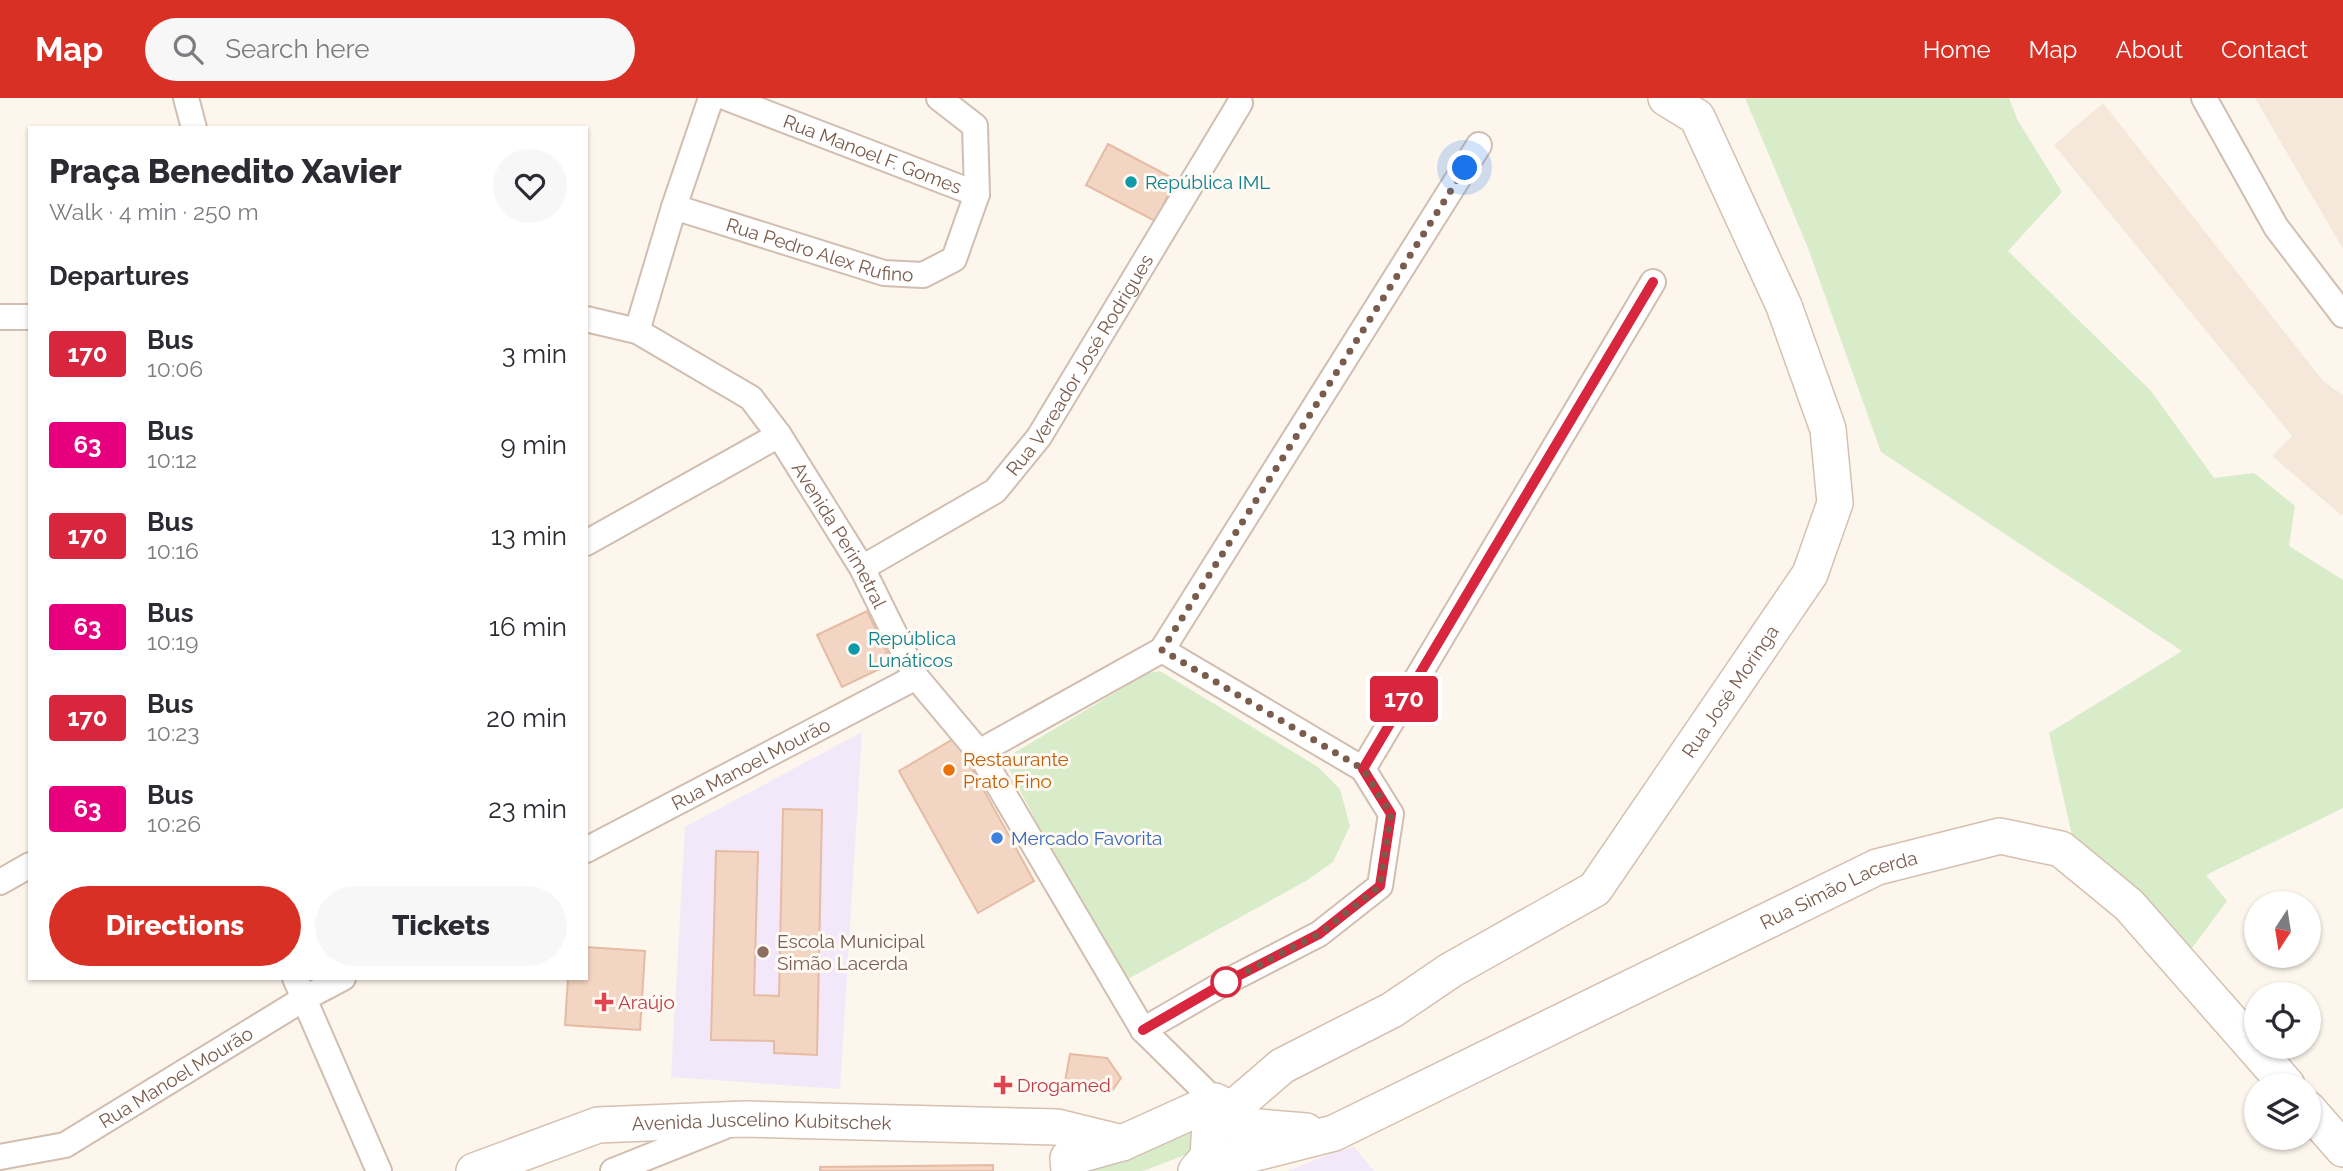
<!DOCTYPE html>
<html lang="en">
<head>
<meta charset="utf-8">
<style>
  :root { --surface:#fff; --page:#f7f7f7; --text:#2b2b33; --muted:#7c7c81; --accent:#d93025 }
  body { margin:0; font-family:Raleway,sans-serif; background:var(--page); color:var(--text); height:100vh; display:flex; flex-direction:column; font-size:26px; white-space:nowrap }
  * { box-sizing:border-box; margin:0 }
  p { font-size:23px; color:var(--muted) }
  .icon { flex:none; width:38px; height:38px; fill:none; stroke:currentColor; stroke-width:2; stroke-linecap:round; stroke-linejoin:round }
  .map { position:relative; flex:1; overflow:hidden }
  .drawer { position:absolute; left:28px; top:28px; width:560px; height:854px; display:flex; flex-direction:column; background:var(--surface); border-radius:0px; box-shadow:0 2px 5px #0004 }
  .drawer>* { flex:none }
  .badge { padding:0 14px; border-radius:5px; font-size:24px; line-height:46px }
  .needle { width:46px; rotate:192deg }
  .tools { position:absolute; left:2244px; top:793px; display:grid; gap:14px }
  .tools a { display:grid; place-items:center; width:77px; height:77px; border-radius:50%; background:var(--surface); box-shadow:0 2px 5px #0004; font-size:35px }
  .you { position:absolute; width:35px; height:35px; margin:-18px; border:5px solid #fff; border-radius:50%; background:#1a73e8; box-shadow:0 0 0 10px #1a73e833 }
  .map>.badge { position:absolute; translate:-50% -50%; box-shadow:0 0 0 4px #fff }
  h2 { padding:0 21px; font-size:26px; line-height:63px }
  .round { display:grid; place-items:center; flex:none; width:74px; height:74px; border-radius:37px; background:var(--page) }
  .headline { display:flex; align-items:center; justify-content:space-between; height:119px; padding:0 21px }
  h1 { font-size:33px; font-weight:800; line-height:52px }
  .primary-button { display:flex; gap:14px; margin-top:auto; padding:14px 21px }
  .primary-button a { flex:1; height:80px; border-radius:42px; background:var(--accent); color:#fff; font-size:28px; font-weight:800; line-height:80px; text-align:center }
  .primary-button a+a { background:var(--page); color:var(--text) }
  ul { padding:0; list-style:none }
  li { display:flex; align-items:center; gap:21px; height:91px; padding:0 21px }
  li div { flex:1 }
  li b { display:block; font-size:26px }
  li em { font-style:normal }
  li .badge { min-width:77px; font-weight:700; text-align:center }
  header { display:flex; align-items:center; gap:42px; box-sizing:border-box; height:98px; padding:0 35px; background:var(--accent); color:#fff }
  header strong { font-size:33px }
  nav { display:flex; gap:38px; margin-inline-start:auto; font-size:24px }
  .search { width:490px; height:63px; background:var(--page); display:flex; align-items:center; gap:18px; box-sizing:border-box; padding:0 24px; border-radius:38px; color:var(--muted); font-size:26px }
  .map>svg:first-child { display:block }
</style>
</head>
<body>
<header>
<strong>Map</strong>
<div class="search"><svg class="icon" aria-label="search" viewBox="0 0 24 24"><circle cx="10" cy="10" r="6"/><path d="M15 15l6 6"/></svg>Search here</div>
<nav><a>Home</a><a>Map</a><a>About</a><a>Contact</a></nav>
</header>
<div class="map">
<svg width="2343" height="1073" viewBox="0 0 2343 1073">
  <rect width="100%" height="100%" fill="#fdf6ec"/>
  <path fill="#f5e8da" d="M2255,0H2343V151Z
    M2103,5L2324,284L2343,297V416L2341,417L2272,358L2292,338L2054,47Z"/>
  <path fill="#f3e8fa" d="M862,634L840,991L671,979L685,729Z
    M1354,1049L1374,1073H1288L1337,1053Z"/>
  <path fill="#d8ecc9" d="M1745,0H2009L2018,23L2062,94L2008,153L2151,293L2214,380L2254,375L2295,408L2289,448L2343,482V710L2206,777L2227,803L2192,850L2160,848L2073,742L2049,635L2182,553L1881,354L1808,150Z
    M1160,573L1318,669L1340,691L1350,728L1333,764L1306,783L1128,881L1113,872L1008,669L1007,659L1148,575Z
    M1188,1017L1198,1052L1143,1073H1076Z"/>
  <path fill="#f3d5c3" stroke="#e6bba3" stroke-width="2" d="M1108,46L1176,82L1155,123L1086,87Z
    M867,513L892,565L842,589L817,537Z
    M955,640L1034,783L978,815L899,673Z
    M783,711L822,712L817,957L774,955V943L711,942L716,753L758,754L754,897L779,898Z
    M586,849L645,853L640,932L565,927L568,880H586Z
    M1070,956L1107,960L1121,980L1112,993L1064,989Z
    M993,1067V1073H820V1069Z"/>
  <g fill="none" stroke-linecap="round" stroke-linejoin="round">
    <g stroke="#d1beb0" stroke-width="28">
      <g id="street">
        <path d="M186,0L194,30"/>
        <path id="s1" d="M727,0L977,96"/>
        <path d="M2204,0L2276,129L2343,217"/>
        <path d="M674,109L711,0"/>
        <path d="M0,219H30"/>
        <path id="s2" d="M586,221L637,233L751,300L779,337L862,470L916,579L979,654L1143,932L1215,1003"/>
        <path id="s3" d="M637,233L674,109L884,175L923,177L954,161L977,96L975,28L939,0"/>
        <path d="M586,445L779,337"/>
        <path id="s4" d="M862,470L995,393L1039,339L1240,5"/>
        <path d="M1162,552L1363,671"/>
        <path d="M979,654L1162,552L1479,47"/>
        <path id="s5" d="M586,752L916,579"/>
        <path d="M0,784L30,767"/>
        <path d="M295,880L379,1073"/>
        <path d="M1143,932L1226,884L1319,836L1380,788L1391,716L1363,671L1653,184"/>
        <path id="s6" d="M0,1059L65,1047L305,900L343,880"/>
        <path d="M613,1073L723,1029"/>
      </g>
    </g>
    <g stroke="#d6c0b0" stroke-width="38">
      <g id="secondary">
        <path d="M2308,1011L2343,1051"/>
        <path d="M1210,1025L1306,1033"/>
        <path id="s7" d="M1201,1069L1334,1035L1877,769L2000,738L2061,751L2129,807L2287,987"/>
        <path id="s8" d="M474,1073L598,1027L744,1021L1057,1029L1122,1045"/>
        <path d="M1069,1073L1068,1060L1122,1045L1215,1003L1228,1010"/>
        <path id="s9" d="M1196,1073L1208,1059L1210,1025L1231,1012L1282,968L1392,912L1451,872L1595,791L1810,476L1835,405L1828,331L1784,208L1697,19L1666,0"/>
      </g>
    </g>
    <use href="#street" stroke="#fff" stroke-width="24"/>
    <use href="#secondary" stroke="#fff" stroke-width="35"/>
  </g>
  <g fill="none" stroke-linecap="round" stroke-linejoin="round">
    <g stroke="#fff" stroke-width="16">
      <path id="line" d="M1143,932L1226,884L1319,836L1380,788L1391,716L1363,671L1653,184"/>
    </g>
    <use href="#line" stroke="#d7263d" stroke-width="10"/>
    <path stroke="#7a5c4d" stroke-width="7" stroke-dasharray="0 12.6" d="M1226,884L1319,836L1380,788L1391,716L1363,671L1162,552L1465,70"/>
  </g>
  <g fill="#0f9aa8" stroke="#fffaf3" stroke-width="2.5">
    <circle cx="1131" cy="84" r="7"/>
    <circle cx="854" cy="551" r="7"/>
  </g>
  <circle fill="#e8710a" stroke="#fffaf3" stroke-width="2.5" cx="949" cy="672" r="7"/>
  <circle fill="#3f7fe0" stroke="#fffaf3" stroke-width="2.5" cx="997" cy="740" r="7"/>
  <circle fill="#8d6e63" stroke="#fffaf3" stroke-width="2.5" cx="763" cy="854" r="7"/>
  <circle fill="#fff" stroke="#d7263d" stroke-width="3.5" cx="1226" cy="884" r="14"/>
  <g fill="#e0444e" stroke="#fffaf3" stroke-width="2.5">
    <path d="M600.5 893.5h7v7h7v7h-7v7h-7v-7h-7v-7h7z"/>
    <path d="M999.5 976.5h7v7h7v7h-7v7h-7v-7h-7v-7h7z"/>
  </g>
  <g text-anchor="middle" stroke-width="6" stroke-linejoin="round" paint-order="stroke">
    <g font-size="19" fill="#7a5c4d" stroke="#fffaf3">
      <text dy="7" stroke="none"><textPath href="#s1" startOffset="156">Rua Manoel F. Gomes</textPath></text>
      <text dy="7" stroke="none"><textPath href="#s3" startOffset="282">Rua Pedro Alex Rufino</textPath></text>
      <text dy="7" stroke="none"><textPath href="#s4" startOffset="306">Rua Vereador José Rodrigues</textPath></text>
      <text dy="7" stroke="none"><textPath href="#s2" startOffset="348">Avenida Perimetral</textPath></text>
      <text dy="7" stroke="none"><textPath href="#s9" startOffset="744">Rua José Moringa</textPath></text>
      <text dy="7" stroke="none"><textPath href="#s5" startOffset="186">Rua Manoel Mourão</textPath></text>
      <text dy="7" stroke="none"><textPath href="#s7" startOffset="698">Rua Simão Lacerda</textPath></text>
      <text dy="7" stroke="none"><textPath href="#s6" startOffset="196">Rua Manoel Mourão</textPath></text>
      <text dy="7" stroke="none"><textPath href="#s8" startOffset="296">Avenida Juscelino Kubitschek</textPath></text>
    </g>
    <g font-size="19" fill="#0d838f" stroke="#fffaf3" text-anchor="start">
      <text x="1145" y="91">República IML</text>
      <text x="868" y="547">República<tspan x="868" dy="22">Lunáticos</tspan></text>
    </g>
    <g font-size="19" fill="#c56008" stroke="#fffaf3" text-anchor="start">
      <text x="963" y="668">Restaurante<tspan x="963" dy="22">Prato Fino</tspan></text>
    </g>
    <g font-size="19" fill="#366cbe" stroke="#fffaf3" text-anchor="start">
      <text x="1011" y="747">Mercado Favorita</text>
    </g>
    <g font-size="19" fill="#785e54" stroke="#fffaf3" text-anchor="start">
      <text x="777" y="850">Escola Municipal<tspan x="777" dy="22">Simão Lacerda</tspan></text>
    </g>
    <g font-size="19" fill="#be3a42" stroke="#fffaf3" text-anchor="start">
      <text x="618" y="911">Araújo</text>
      <text x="1017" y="994">Drogamed</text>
    </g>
  </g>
</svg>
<div class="tools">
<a><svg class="needle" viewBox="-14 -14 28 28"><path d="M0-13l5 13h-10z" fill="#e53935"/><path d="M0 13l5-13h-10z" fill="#7c7c81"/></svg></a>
<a><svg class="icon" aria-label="locate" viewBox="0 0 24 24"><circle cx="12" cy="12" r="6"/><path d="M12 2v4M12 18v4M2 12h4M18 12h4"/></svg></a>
<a><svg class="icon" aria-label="layers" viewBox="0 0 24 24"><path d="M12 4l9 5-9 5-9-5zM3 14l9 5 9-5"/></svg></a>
</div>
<div class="you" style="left:1465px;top:70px"></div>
<b class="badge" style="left:1404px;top:601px;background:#d7263d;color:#fff">170</b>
<section class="drawer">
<div class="headline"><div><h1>Praça Benedito Xavier</h1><p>Walk · 4 min · 250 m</p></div><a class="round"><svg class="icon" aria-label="heart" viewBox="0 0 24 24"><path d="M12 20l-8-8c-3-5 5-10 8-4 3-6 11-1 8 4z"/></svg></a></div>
<h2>Departures</h2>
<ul>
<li><span class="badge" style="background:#d7263d;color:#fff">170</span><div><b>Bus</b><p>10:06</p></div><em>3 min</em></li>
<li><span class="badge" style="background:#e6007e;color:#fff">63</span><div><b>Bus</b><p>10:12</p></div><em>9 min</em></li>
<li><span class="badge" style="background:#d7263d;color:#fff">170</span><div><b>Bus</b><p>10:16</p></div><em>13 min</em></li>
<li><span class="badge" style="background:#e6007e;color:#fff">63</span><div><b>Bus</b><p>10:19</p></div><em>16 min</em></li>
<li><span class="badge" style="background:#d7263d;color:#fff">170</span><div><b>Bus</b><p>10:23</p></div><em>20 min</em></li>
<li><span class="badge" style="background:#e6007e;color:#fff">63</span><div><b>Bus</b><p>10:26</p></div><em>23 min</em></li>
</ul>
<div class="primary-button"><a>Directions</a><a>Tickets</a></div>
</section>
</div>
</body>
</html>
